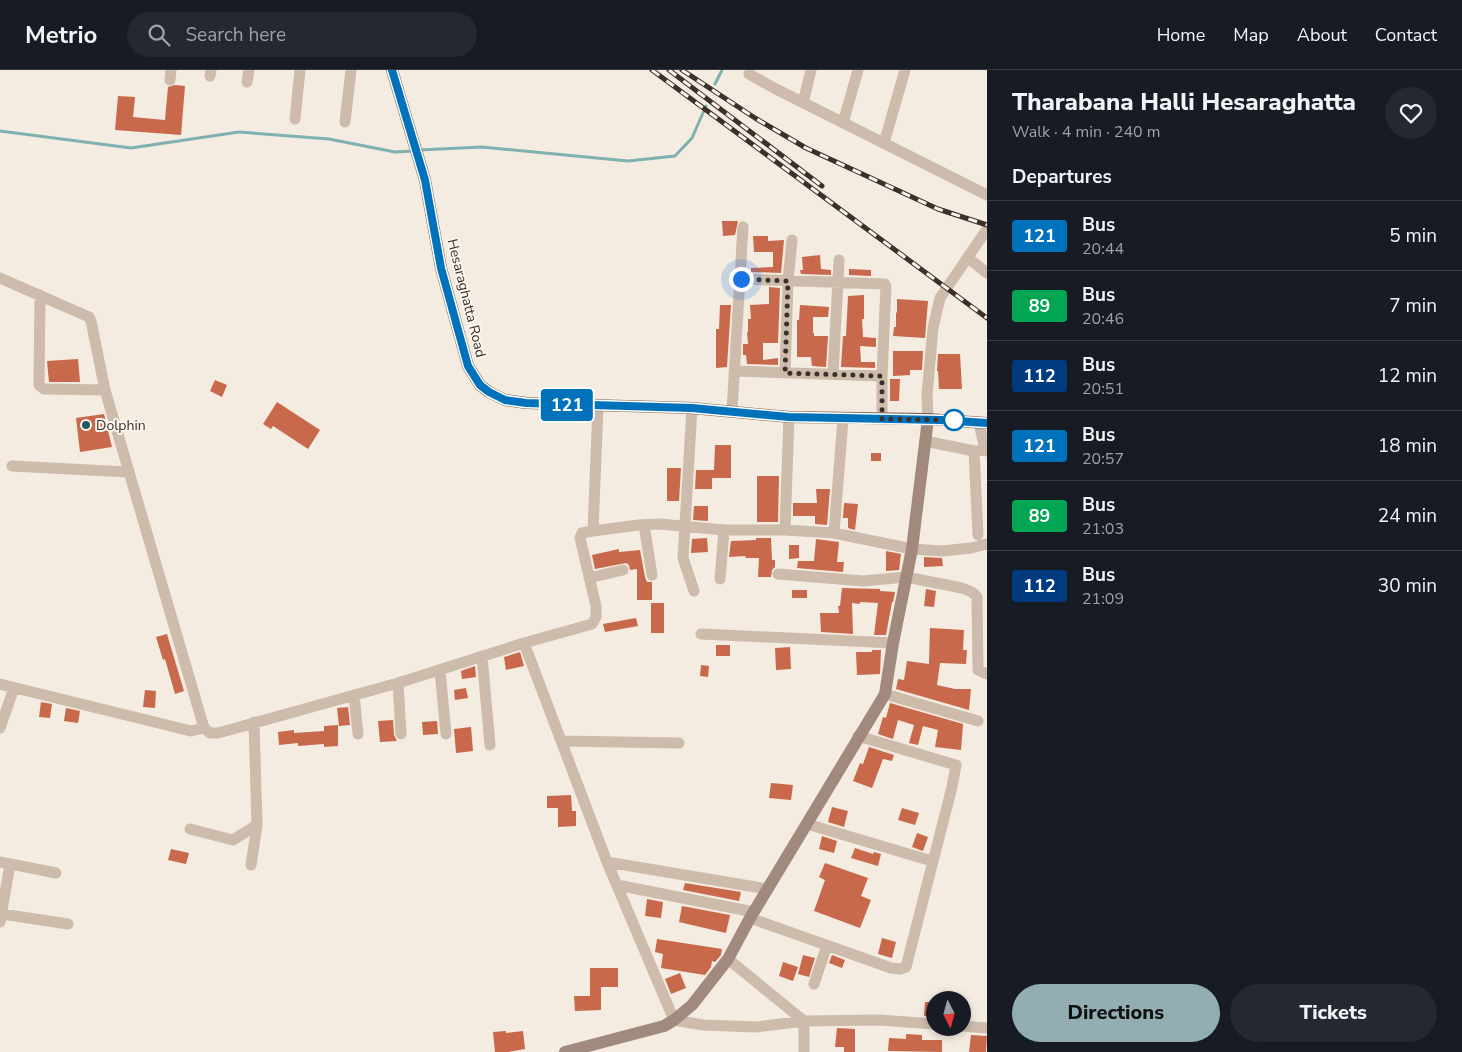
<!DOCTYPE html>
<html lang="en">
<head>
<meta charset="utf-8">
<style>
  :root { --surface:#171b24; --page:#242831; --text:#f1f3f6; --muted:#9ea1a6; --line:#363941; --accent:#92aeb2 }
  body { margin:0; font-family:"Nunito Sans",sans-serif; background:var(--page); color:var(--text); height:100vh; display:flex; flex-direction:column; font-size:19px; white-space:nowrap }
  * { box-sizing:border-box; margin:0 }
  p { font-size:16px; color:var(--muted) }
  .icon { flex:none; width:28px; height:28px; fill:none; stroke:currentColor; stroke-width:2; stroke-linecap:round; stroke-linejoin:round }
  .map { position:relative; flex:1; overflow:hidden }
  .side { display:flex; flex-direction:column; background:var(--surface); width:475px }
  .side>* { flex:none }
  .badge { padding:0 10px; border-radius:4px; font-size:18px; line-height:32px }
  .needle { width:32px; rotate:174deg }
  .tools { position:absolute; left:926px; top:921px; display:grid; gap:10px }
  .tools a { display:grid; place-items:center; width:45px; height:45px; border-radius:50%; background:var(--surface); box-shadow:0 2px 8px #0003; font-size:25px }
  .you { position:absolute; width:25px; height:25px; margin:-12px; border:4px solid #fff; border-radius:50%; background:#1a73e8; box-shadow:0 0 0 8px #1a73e833 }
  .map>.badge { position:absolute; translate:-50% -50%; box-shadow:0 0 0 2px #fff }
  h2 { padding:0 25px; font-size:19px; line-height:45px }
  .round { display:grid; place-items:center; flex:none; width:52px; height:52px; border-radius:26px; background:var(--page) }
  .headline { display:flex; align-items:center; justify-content:space-between; height:85px; padding:0 25px }
  h1 { font-size:24px; font-weight:800; line-height:38px }
  .action { display:flex; gap:10px; margin-top:auto; padding:10px 25px }
  .action a { flex:1; height:58px; border-radius:30px; background:var(--accent); color:#111; font-size:20px; font-weight:800; line-height:58px; text-align:center }
  .action a+a { background:var(--page); color:var(--text) }
  ul { padding:0; list-style:none }
  li { display:flex; align-items:center; gap:15px; height:70px; padding:0 25px; border-top:1px solid var(--line) }
  li div { flex:1 }
  li b { display:block; font-size:19px }
  li em { font-style:normal }
  li .badge { min-width:55px; font-weight:700; text-align:center }
  header { display:flex; align-items:center; gap:30px; box-sizing:border-box; height:70px; padding:0 25px; background:var(--surface); border-bottom:1px solid var(--line) }
  header strong { font-size:24px }
  nav { display:flex; gap:28px; margin-inline-start:auto; font-size:18px }
  .search { width:350px; height:45px; background:var(--page); display:flex; align-items:center; gap:12px; box-sizing:border-box; padding:0 18px; border-radius:28px; color:var(--muted); font-size:19px }
  main { display:flex; flex:1; min-height:0 }
  .map>svg:first-child { display:block }
</style>
</head>
<body>
<header>
<strong>Metrio</strong>
<div class="search"><svg class="icon" aria-label="search" viewBox="0 0 24 24"><circle cx="10" cy="10" r="6"/><path d="M15 15l6 6"/></svg>Search here</div>
<nav><a>Home</a><a>Map</a><a>About</a><a>Contact</a></nav>
</header>
<main>
<div class="map">
<svg width="987" height="982" viewBox="0 0 987 982">
  <rect width="100%" height="100%" fill="#f4ebe1"/>
  <g fill="none" stroke-linecap="round" stroke-linejoin="round">
    <path stroke="#7fb0b2" stroke-width="3" d="M715,14L722,0
      M0,61L131,78L239,62L329,69L395,82L413,81
      M419,80L482,77L628,91L675,86L692,68L706,36"/>
  </g>
  <path fill="#c8694b" d="M175,15L185,16L181,65L115,60L118,26L135,27L133,47L165,50L168,17Z
    M722,151H738L735,165L723,166Z
    M753,166H768V171L784,170L781,203L751,202V198L773,197V182H754Z
    M820,185L821,199L831,200V205L801,204L800,200H803L802,187Z
    M849,199L871,200V206L849,205Z
    M769,217L780,218L778,273H763V290L778,288V295L747,294L746,285H743V274H748L747,262H748V249H751L750,235L769,234Z
    M864,225V249H862L863,267L876,268V277L860,276L861,292H875V298L841,297L843,266H846L848,226Z
    M897,229L928,231L925,268L893,266L894,257H896V242L897,243Z
    M720,235H731L727,297L716,298V259H719Z
    M800,235L829,237L828,247H813V263H814V266H828L826,297L812,296L811,287H797V250H799Z
    M893,281H923L922,300H910V305L893,306Z
    M938,284H960L962,319H939L938,301H937Z
    M78,289L80,312H49L47,291Z
    M890,309H900L899,331H890Z
    M215,310L227,315L222,327L210,321Z
    M277,332L320,360L308,379L273,356L271,359L263,354Z
    M104,344L112,377L80,382L76,348Z
    M715,375H731V408H712V419H695L696,400H714Z
    M871,383H881V391H871Z
    M667,398H681L679,431H667Z
    M757,406H779L778,452H757Z
    M816,419H830L827,455L815,454V446H793V433H817Z
    M844,433L858,434L855,460L848,458V448H843Z
    M694,436H708V451L693,450Z
    M707,468L708,482L691,483L692,469Z
    M756,468H771L772,490H775V497L772,500L771,507H758L759,488H746L745,486L729,487L731,471L756,470Z
    M816,469L839,472L837,492H844L843,502L797,498L798,491H814Z
    M789,475H799V488L789,489Z
    M619,479V482L640,480L645,507L647,512H652V530H637V499L630,500L629,495L626,493L595,499L592,485Z
    M886,481L901,484L899,500L886,501Z
    M924,487L942,488L943,496L924,497Z
    M842,518L880,519V521L895,522L893,532H892L886,565H874L878,533L860,532V534L852,533L853,564L821,562L820,543H839L838,536H840Z
    M926,519L936,521L934,537L924,536Z
    M792,520H807V528H792Z
    M651,533H664V563H651Z
    M636,548L638,556L605,562L603,554Z
    M930,558L964,560L963,580H967L966,594L940,593L937,615L955,619H971L969,640L896,619L898,609L904,610L907,591L929,594Z
    M167,564L184,621L175,624L165,589L163,590L156,567Z
    M716,575H730V586H716Z
    M790,577L791,599L776,600L775,578Z
    M872,580H881L880,604L857,605L856,582H872Z
    M520,582L524,596L506,600L504,587Z
    M701,595L709,596L708,607L700,606Z
    M475,596L476,607L462,609L461,601Z
    M466,618L468,628L455,630L454,620Z
    M145,620L156,621L155,638L143,637Z
    M41,632L52,634L50,648L39,647Z
    M890,633L963,654L961,680L935,677L938,660L923,656L918,675L909,673L914,655L898,650L893,669L878,664L883,647L886,648Z
    M348,637L350,655L339,656L337,638Z
    M66,638L80,641L78,653L64,651Z
    M393,650L394,665L397,671L380,672L378,651Z
    M437,651L438,664L423,665L422,652Z
    M338,655V676L324,677V674L298,676V673L279,675L278,662L294,660V663L324,661V656Z
    M471,657L473,681L456,683L454,659Z
    M869,677L894,685L892,691L883,689L872,718L853,711L860,693L863,694Z
    M771,713L793,715L791,730L769,728Z
    M571,725L572,741H576V756L558,757V738H547V726Z
    M832,737L848,741L844,757L828,752Z
    M902,738L919,743L915,755L898,750Z
    M917,763L928,767L923,781L912,777Z
    M822,766L837,771L834,783L819,779Z
    M855,778L873,784L874,782L881,784L878,796L851,788Z
    M171,779L189,783L186,794L168,790Z
    M825,793L868,808L861,826L871,830L860,858L814,841L825,810L819,807Z
    M685,813L741,822L739,831L683,820Z
    M647,829L663,832L661,848L645,846Z
    M682,836L730,845L726,863L679,852Z
    M882,868L896,872L892,888L878,884Z
    M657,869L722,879L721,885L715,892L712,891L711,897L705,905L661,898L663,884L655,882Z
    M803,885L815,888L809,907L798,904Z
    M832,885L845,890L842,898L829,893Z
    M783,892L798,897L793,911L779,906Z
    M590,898H618V917H601V940L575,941L574,926H590Z
    M680,903L686,918L671,924L665,909Z
    M925,932H935V946H924Z
    M837,958L855,959V982H844V977H835Z
    M506,961V963L523,961L525,979L508,982H495L493,962Z
    M906,964L922,965V970H942V982L888,981L889,968L906,969Z
    M971,965L987,966L986,982H969Z"/>
  <g fill="none" stroke-linecap="round" stroke-linejoin="round">
    <path stroke="#cdbbac" stroke-width="11" d="M749,4L774,18L987,125
      M210,6L211,0
      M170,10L171,0
      M247,12L249,0
      M803,33L811,0
      M295,49L300,0
      M345,52L351,0
      M843,53L858,0
      M884,73L905,0
      M968,188L987,203
      M0,208L89,247L91,251L105,320L204,658L210,663H218L398,613L524,573L592,554L596,547V536L580,468L582,463L593,461L598,337
      M741,209L885,214L886,216L882,306V349
      M40,225L39,315L44,319L105,320
      M735,301L882,306
      M785,303L788,211L792,170
      M833,304L839,190
      M692,338L683,488L694,521
      M732,341L743,157
      M928,349L927,325L933,258L940,228L987,159
      M979,353L985,380L987,381
      M925,371L974,381
      M12,396L128,402
      M644,455L652,505
      M785,460L789,347
      M593,461L638,455L660,454L724,460H785L834,463L912,479L942,481L971,478L987,474
      M834,463L843,349
      M978,465L974,381L985,380
      M778,504L863,511L906,507L962,518L972,522L977,527L978,600L987,604
      M589,508L623,500
      M720,509L724,460
      M701,564L893,573
      M524,573L607,792L674,950L703,955L756,957L804,951L879,950L935,954
      M482,586L490,675
      M440,601L446,664
      M398,613L401,664
      M0,614L191,661L204,658
      M885,624L978,651
      M354,625L358,664
      M0,658L14,618
      M561,671L679,673
      M807,754L932,791
      M190,759L233,770L257,755
      M0,792L56,803
      M607,792L768,819
      M251,795L257,755L254,652
      M617,815L754,842
      M2,844L68,854
      M750,848L891,898L900,899L906,897L952,717L956,695L858,666
      M0,852L10,794
      M728,889L804,951V982
      M814,914L827,875
      M962,956L987,958"/>
    <path stroke="#a18a7d" stroke-width="12" d="M565,982L664,956L674,950L692,935L728,889L750,848L885,624L893,573L912,479L928,349"/>
    <path stroke="#7d675c" stroke-width="12" d="M392,0L425,110L441,198L468,296L480,315L489,322L505,330L526,333L692,338L789,347L928,349L987,353"/>
    <g stroke="#3b302b" stroke-width="5">
      <path id="rail" d="M652,0L987,248
        M669,0L822,116
        M682,0L755,48L806,78L938,139L987,155"/>
    </g>
    <use href="#rail" stroke="#fbf5ee" stroke-width="3" stroke-dasharray="9" stroke-linecap="butt"/>
  </g>
  <g fill="none" stroke-linecap="round" stroke-linejoin="round">
    <g stroke="#fff" stroke-width="11">
      <path id="line" d="M392,0L425,110L441,198L468,296L480,315L489,322L505,330L526,333L692,338L789,347L941,350L987,353"/>
    </g>
    <use href="#line" stroke="#0072bc" stroke-width="8"/>
    <path stroke="#3b302b" stroke-width="5" stroke-dasharray="0 9" d="M741,209L788,211L785,303L882,306V349L954,350"/>
  </g>
  <circle fill="#fff" stroke="#0072bc" stroke-width="2.5" cx="954" cy="350" r="10"/>
  <circle fill="#1f5a5e" stroke="#fbf5ee" stroke-width="2" cx="86" cy="355" r="5"/>
  <g text-anchor="middle" stroke-width="4" stroke-linejoin="round" paint-order="stroke">
    <g font-size="14" fill="#3b302b" stroke="#fbf5ee">
      <text transform="translate(467 228) rotate(76)" y="5">Hesaraghatta Road</text>
    </g>
    <g font-size="14" fill="#3b302b" stroke="#fbf5ee" text-anchor="start">
      <text x="96" y="360">Dolphin</text>
    </g>
  </g>
</svg>
<div class="tools">
<a><svg class="needle" viewBox="-14 -14 28 28"><path d="M0-13l5 13h-10z" fill="#e53935"/><path d="M0 13l5-13h-10z" fill="#9ea1a6"/></svg></a>
</div>
<div class="you" style="left:741px;top:209px"></div>
<b class="badge" style="left:567px;top:335px;background:#0072bc;color:#fff">121</b>
</div>
<section class="side">
<div class="headline"><div><h1>Tharabana Halli Hesaraghatta</h1><p>Walk · 4 min · 240 m</p></div><a class="round"><svg class="icon" aria-label="heart" viewBox="0 0 24 24"><path d="M12 20l-8-8c-3-5 5-10 8-4 3-6 11-1 8 4z"/></svg></a></div>
<h2>Departures</h2>
<ul>
<li><span class="badge" style="background:#0072bc;color:#fff">121</span><div><b>Bus</b><p>20:44</p></div><em>5 min</em></li>
<li><span class="badge" style="background:#00a651;color:#fff">89</span><div><b>Bus</b><p>20:46</p></div><em>7 min</em></li>
<li><span class="badge" style="background:#003b80;color:#fff">112</span><div><b>Bus</b><p>20:51</p></div><em>12 min</em></li>
<li><span class="badge" style="background:#0072bc;color:#fff">121</span><div><b>Bus</b><p>20:57</p></div><em>18 min</em></li>
<li><span class="badge" style="background:#00a651;color:#fff">89</span><div><b>Bus</b><p>21:03</p></div><em>24 min</em></li>
<li><span class="badge" style="background:#003b80;color:#fff">112</span><div><b>Bus</b><p>21:09</p></div><em>30 min</em></li>
</ul>
<div class="action"><a>Directions</a><a>Tickets</a></div>
</section>
</main>
</body>
</html>
